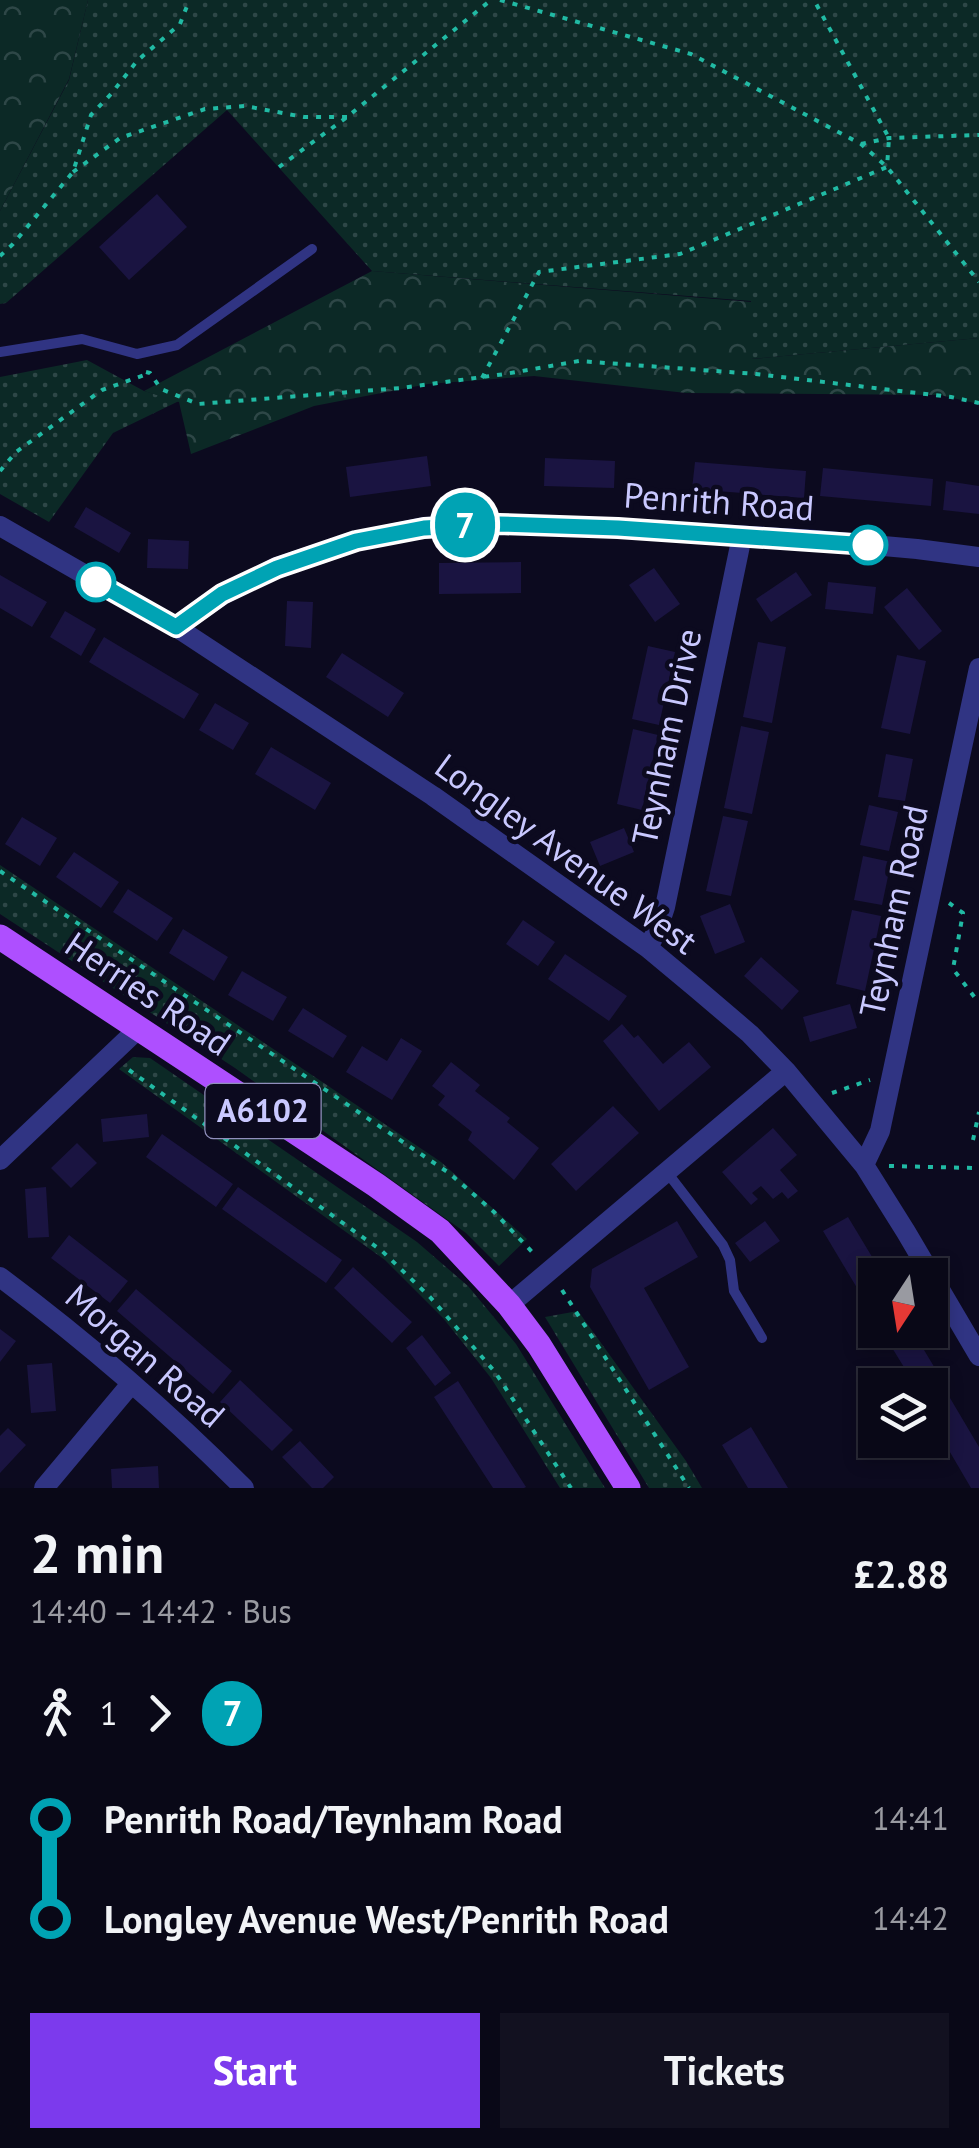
<!DOCTYPE html>
<html lang="en">
<head>
<meta charset="utf-8">
<style>
  :root { --surface:#090817; --page:#121120; --text:#f1f3f6; --muted:#999aa1; --line:#292936; --accent:#7c3aed }
  body { margin:0; font-family:"PT Sans",sans-serif; background:var(--page); color:var(--text); height:100vh; display:flex; flex-direction:column; font-size:38px; white-space:nowrap }
  * { box-sizing:border-box; margin:0 }
  p { font-size:32px; color:var(--muted) }
  .icon { flex:none; width:55px; height:55px; fill:none; stroke:currentColor; stroke-width:2; stroke-linecap:round; stroke-linejoin:round }
  .map { position:relative; height:1488px; overflow:hidden }
  .drawer { display:flex; flex-direction:column; background:var(--surface); flex:1 }
  .drawer>* { flex:none }
  .badge { padding:0 20px; border-radius:32px; font-size:35px; line-height:65px }
  .needle { width:65px; rotate:192deg }
  .controls { position:absolute; left:858px; top:1258px; display:grid; gap:20px }
  .controls a { display:grid; place-items:center; width:90px; height:90px; border-radius:0px; background:var(--surface); box-shadow:0 5px 15px #0003,0 0 0 2px var(--line); font-size:50px }
  .map>.badge { position:absolute; translate:-50% -50%; box-shadow:0 0 0 5px #fff }
  .legs { display:flex; align-items:center; gap:15px; height:110px; padding:0 30px; font-size:32px }
  .legs p { margin-inline-start:auto }
  .head { display:flex; align-items:center; justify-content:space-between; height:170px; padding:0 30px }
  h1 { font-size:55px; font-weight:700; line-height:75px }
  .primary-button { display:flex; gap:20px; margin-top:auto; padding:20px 30px }
  .primary-button a { flex:1; height:115px; border-radius:0px; background:var(--accent); color:#fff; font-size:40px; font-weight:700; line-height:115px; text-align:center }
  .primary-button a+a { background:var(--page); color:var(--text) }
  ul { padding:0 30px; list-style:none }
  li { display:flex; align-items:center; gap:35px; height:100px; font-size:38px }
  li i { display:grid; place-items:center; width:15px; height:100%; margin:0 12px; background:currentColor }
  li i::after { content:''; width:25px; height:25px; margin:-12px; border:8px solid; border-radius:50%; background:var(--surface) }
  li p { margin-inline-start:auto }
  li:first-child i { background:linear-gradient(#0000 50%,currentColor 0) }
  li:last-child i { background:linear-gradient(currentColor 50%,#0000 0) }
  .map>svg:first-child { display:block }
</style>
</head>
<body>
<div class="map">
<svg width="979" height="1488" viewBox="0 0 979 1488">
  <defs>
    <pattern id="grass-dots" width="8" height="8" patternUnits="userSpaceOnUse" patternTransform="scale(2.5)"><rect width="8" height="8" fill="#0c2926"/><path d="M2 2h.1M6 6h.1" fill="none" stroke="#2e4747" stroke-width="1.8" stroke-linecap="round"/></pattern>
    <pattern id="forest-crowns" width="20" height="18" patternUnits="userSpaceOnUse" patternTransform="scale(2.5)"><rect width="20" height="18" fill="#0c2926"/><path d="M2 6a3 3 0 1 1 6 0M12 15a3 3 0 1 1 6 0" fill="none" stroke="#2e4747"/></pattern>
  </defs>
  <rect width="100%" height="100%" fill="#0c0a1f"/>
  <path fill="url(#grass-dots)" d="M88,0H979V338L751,359V301L372,271L227,110L6,303L0,304V211L69,80Z
    M87,360L144,391L179,401L113,433L49,522L0,494V377Z
    M0,865L441,1162L527,1239L499,1266L466,1233L235,1068L0,914Z
    M133,1057L150,1058L417,1242L468,1286L516,1344L605,1488H560L491,1378L443,1318L385,1260L119,1069Z
    M578,1311L686,1461L702,1488H649L545,1317Z"/>
  <path fill="url(#forest-crowns)" d="M0,0H88L69,79L0,211Z
    M372,271L752,302V359L979,338V404L940,395L686,393L534,376L428,384L314,406L191,454L179,402L144,391Z"/>
  <path fill="#1a1441" d="M157,194L187,227L129,280L99,247Z
    M427,456L431,486L350,497L346,467Z
    M545,458L615,461L614,488L544,486Z
    M695,462L806,471L804,498L692,489Z
    M823,468L933,479L931,506L820,496Z
    M946,481L979,486V514L943,510Z
    M86,507L131,533L119,553L74,527Z
    M148,539L189,541L188,569L147,568Z
    M521,562V593L439,594V563Z
    M654,568L680,604L655,622L629,585Z
    M796,572L812,595L771,622L756,599Z
    M0,575L47,602L32,627L0,608Z
    M828,582L876,587L873,614L825,609Z
    M907,588L942,631L919,650L884,607Z
    M287,601L313,602L311,648L285,646Z
    M65,611L96,629L81,656L50,637Z
    M104,637L199,694L184,719L89,662Z
    M758,642L786,647L772,723L743,717Z
    M648,646L675,652L659,725L632,719Z
    M342,653L404,693L388,717L326,677Z
    M897,655L926,661L910,734L881,728Z
    M215,703L249,723L233,750L199,730Z
    M741,726L769,732L752,814L724,808Z
    M633,729L658,735L642,810L617,804Z
    M271,747L331,783L315,810L255,774Z
    M886,754L913,759L905,801L878,797Z
    M869,805L898,812L889,851L860,845Z
    M723,816L748,821L731,896L706,891Z
    M22,817L57,838L40,866L5,844Z
    M624,828L634,852L600,866L590,842Z
    M74,852L119,882L101,908L56,877Z
    M863,856L891,862L882,905L854,900Z
    M128,889L173,918L157,941L113,912Z
    M730,904L745,942L715,954L700,916Z
    M852,910L881,916L865,991L836,984Z
    M523,920L555,942L538,966L506,944Z
    M183,929L228,957L214,981L169,953Z
    M565,954L627,996L609,1021L548,979Z
    M761,957L799,991L782,1010L744,976Z
    M242,971L287,997L273,1021L228,995Z
    M850,1004L857,1028L810,1042L803,1017Z
    M303,1008L347,1036L333,1058L288,1031Z
    M622,1024L634,1038L638,1035L663,1064L689,1042L711,1067L659,1111L603,1041Z
    M401,1038L422,1051L392,1100L346,1072L362,1046L387,1061Z
    M451,1062L480,1085L475,1091L510,1118L507,1122L539,1148L514,1180L468,1140L472,1132L438,1105L445,1096L432,1086Z
    M613,1106L639,1133L576,1191L551,1164Z
    M147,1114L149,1137L103,1142L101,1119Z
    M773,1128L797,1155L780,1170L798,1191L788,1199L782,1192L773,1199L761,1186L752,1193L758,1199L751,1205L722,1172Z
    M162,1134L233,1184L216,1207L146,1157Z
    M77,1143L97,1163L71,1188L51,1168Z
    M46,1187L49,1237L28,1238L25,1189Z
    M238,1187L342,1260L326,1283L222,1209Z
    M848,1217L883,1275H875V1318L823,1231Z
    M677,1221L698,1257L644,1288L689,1367L649,1390L590,1287L592,1269Z
    M765,1221L780,1241L750,1262L735,1243Z
    M69,1235L128,1281L110,1303L51,1258Z
    M353,1267L412,1322L392,1343L334,1288Z
    M136,1289L232,1371L213,1394L117,1311Z
    M0,1329L16,1341L0,1362Z
    M899,1330H912L948,1390L930,1401V1385H915L886,1338Z
    M422,1335L451,1373L435,1386L406,1348Z
    M52,1363L56,1411L31,1413L27,1365Z
    M240,1380L293,1430L272,1451L220,1402Z
    M458,1381L526,1487L524,1488H493L434,1397Z
    M950,1398L979,1447V1488H971L930,1418V1410Z
    M751,1427L788,1488H748L722,1445Z
    M8,1428L26,1445L0,1473V1436Z
    M300,1441L334,1477L323,1488H312L282,1457Z
    M158,1466L159,1488H112L111,1469Z"/>
  <g fill="none" stroke-linecap="round" stroke-linejoin="round">
    <path stroke="#21baa4" stroke-width="4" stroke-dasharray="5 8" stroke-linecap="butt" d="M500,0L691,54L861,144L887,167L979,282
      M861,144L889,138L979,135
      M279,167L347,117L491,0
      M73,172L120,138L205,109L245,106L304,117H347
      M0,256L13,244L73,172L91,115L111,94L137,61L180,24L187,6L186,0
      M146,372L150,373L161,389L198,404L401,388L505,374L579,361L756,374L951,397L979,403
      M482,378L539,272L680,254L887,167L889,138L814,0
      M0,471L16,452L102,390L150,373
      M0,871L449,1173L494,1212L535,1255
      M949,903L963,913L953,969L979,1003
      M129,1070L382,1251L430,1297L495,1372L571,1488
      M832,1093L870,1080
      M973,1140L979,1112
      M889,1166L974,1168
      M562,1290L689,1488"/>
    <path stroke="#303483" stroke-width="10" d="M0,352L82,339L137,354L177,345L312,249
      M666,1171L723,1245L730,1260L734,1291L762,1338"/>
    <path stroke="#303483" stroke-width="20" d="M0,526L176,627L433,796L648,948L696,988L750,1034L786,1071L864,1165L906,1232L979,1356
      M176,627L222,595L277,567L356,541L424,527L499,524L619,528L816,540L917,549L979,557
      M648,948L658,928L665,907L742,536
      M0,1160L137,1030
      M864,1165L880,1131L979,668
      M0,1277C86,1341 168,1412 244,1488
      M509,1305L786,1071
      M44,1488L131,1384"/>
    <path stroke="#ae4fff" stroke-width="25" d="M0,937L376,1185L440,1231L509,1305L539,1345L628,1488"/>
  </g>
  <g fill="none" stroke-linecap="round" stroke-linejoin="round">
    <g stroke="#fff" stroke-width="22">
      <path id="line-1" d="M96,582L176,627L222,594L277,568L356,541L424,528L499,524L618,528L868,545"/>
    </g>
    <use href="#line-1" stroke="#00a3b4" stroke-width="15"/>
  </g>
  <g fill="#fff" stroke="#00a3b4" stroke-width="5">
    <circle cx="868" cy="545" r="18"/>
    <circle cx="96" cy="582" r="18"/>
  </g>
  <g text-anchor="middle" stroke-width="9" stroke-linejoin="round" paint-order="stroke">
    <rect fill="#0c0a1f" stroke="#908fbc" stroke-width="2.5" x="205.5" y="1084" width="115" height="54" rx="8"/>
    <g font-size="32" font-weight="bold" fill="#c9c8ff">
      <text x="263" y="1122">A6102</text>
    </g>
    <g font-size="35" fill="#c9c8ff" stroke="#0c0a1f">
      <text transform="translate(719 502) rotate(4)" y="12">Penrith Road</text>
      <text transform="translate(667 737) rotate(-78)" y="12">Teynham Drive</text>
      <text transform="translate(566 854) rotate(36)" y="12">Longley Avenue West</text>
      <text transform="translate(894 911) rotate(-78)" y="12">Teynham Road</text>
      <text transform="translate(148 994) rotate(34)" y="12">Herries Road</text>
      <text transform="translate(145 1356) rotate(41)" y="12">Morgan Road</text>
    </g>
  </g>
</svg>
<div class="controls">
<a><svg class="needle" viewBox="-14 -14 28 28"><path d="M0-13l5 13h-10z" fill="#e53935"/><path d="M0 13l5-13h-10z" fill="#999aa1"/></svg></a>
<a><svg class="icon" aria-label="layers" viewBox="0 0 24 24"><path d="M12 4l9 5-9 5-9-5zM3 14l9 5 9-5"/></svg></a>
</div>
<b class="badge" style="left:465px;top:525px;background:#00a3b4;color:#fff">7</b>
</div>
<section class="drawer">
<div class="head"><div><h1>2 min</h1><p>14:40 – 14:42 · Bus</p></div><b>£2.88</b></div>
<div class="legs"><svg class="icon" aria-label="walk" viewBox="0 0 24 24"><circle cx="13" cy="4" r="2"/><path d="M13 8l-2 6 4 7M11 14l-3 7M7 12l3-4h3l4 4"/></svg>1<svg class="icon" aria-label="forward" viewBox="0 0 24 24"><path d="M9 5l7 7-7 7"/></svg><b class="badge" style="background:#00a3b4;color:#fff">7</b></div>
<ul>
<li><i style="color:#00a3b4"></i><b>Penrith Road/Teynham Road</b><p>14:41</p></li>
<li><i style="color:#00a3b4"></i><b>Longley Avenue West/Penrith Road</b><p>14:42</p></li>
</ul>
<div class="primary-button"><a>Start</a><a>Tickets</a></div>
</section>
</body>
</html>
